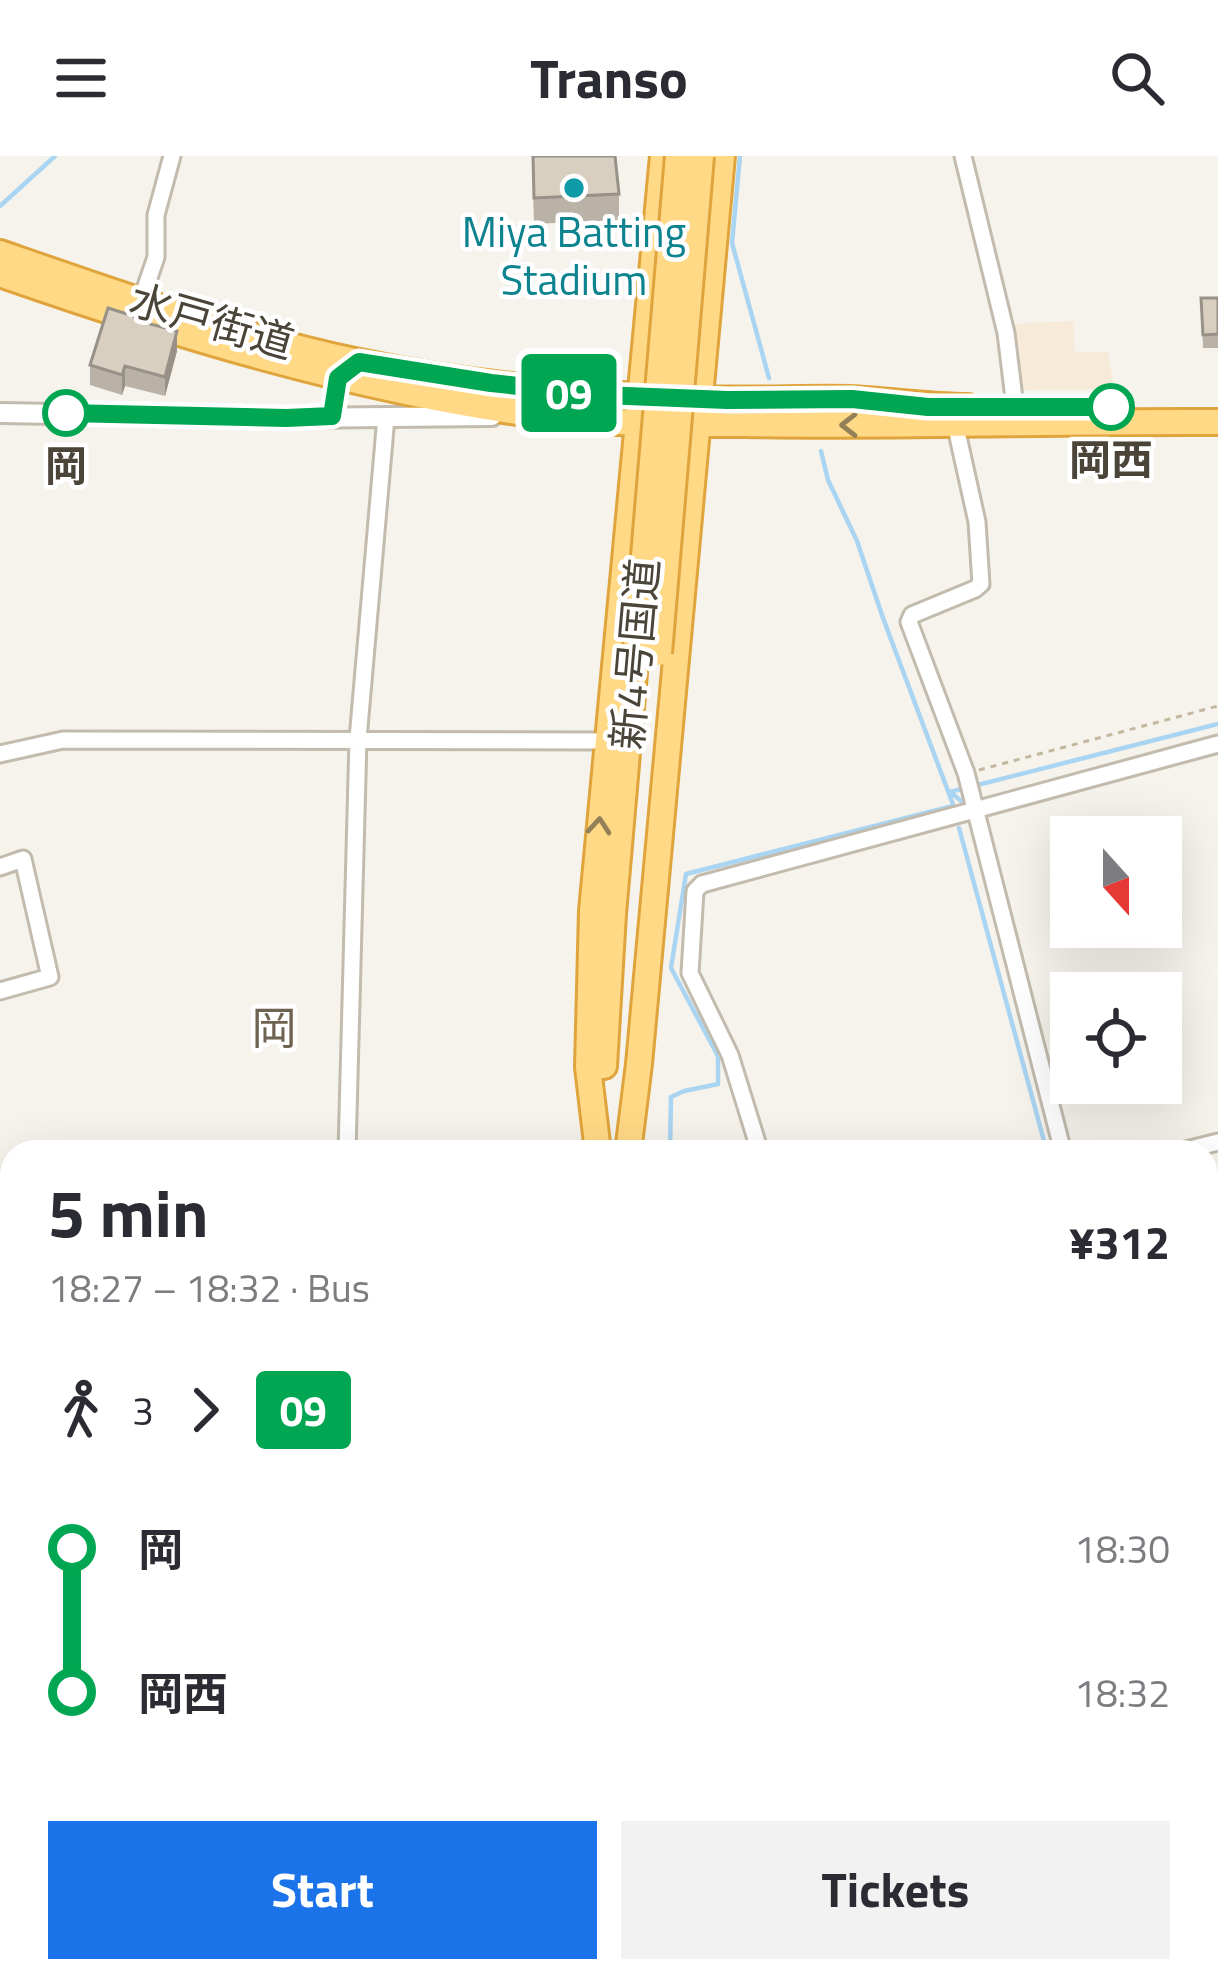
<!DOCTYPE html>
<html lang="en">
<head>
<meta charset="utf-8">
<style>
  :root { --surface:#fff; --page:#f2f2f3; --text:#2b2b33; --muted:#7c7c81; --accent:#1a73e8 }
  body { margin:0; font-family:"Titillium Web","Noto Sans JP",sans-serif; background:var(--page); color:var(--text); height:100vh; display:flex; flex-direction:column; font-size:45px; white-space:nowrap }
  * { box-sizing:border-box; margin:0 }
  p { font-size:39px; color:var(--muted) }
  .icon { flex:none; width:66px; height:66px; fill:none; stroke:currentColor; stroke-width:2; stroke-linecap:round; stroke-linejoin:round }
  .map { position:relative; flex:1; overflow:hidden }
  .panel { position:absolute; left:0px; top:984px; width:1218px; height:843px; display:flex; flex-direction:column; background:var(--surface); border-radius:36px 36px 0 0; box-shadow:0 12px 48px #0002 }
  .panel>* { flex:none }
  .badge { padding:0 24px; border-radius:9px; font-size:42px; line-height:78px }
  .needle { width:78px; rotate:159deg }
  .tools { position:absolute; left:1050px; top:660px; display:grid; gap:24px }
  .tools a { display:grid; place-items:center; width:132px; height:132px; border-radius:0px; background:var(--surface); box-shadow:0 12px 48px #0002; font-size:60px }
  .map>.badge { position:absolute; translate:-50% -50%; box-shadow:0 0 0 6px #fff }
  .legs { display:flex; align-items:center; gap:18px; height:132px; padding:0 48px; font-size:39px }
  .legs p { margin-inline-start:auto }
  .headline { display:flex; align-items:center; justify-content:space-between; height:204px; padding:0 48px }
  h1 { font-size:66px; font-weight:700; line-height:90px }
  .action { display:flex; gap:24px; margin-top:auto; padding:24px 48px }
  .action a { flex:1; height:138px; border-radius:0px; background:var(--accent); color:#fff; font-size:48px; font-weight:700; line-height:138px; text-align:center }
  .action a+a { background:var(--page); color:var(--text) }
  ul { padding:0 48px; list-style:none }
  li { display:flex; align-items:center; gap:42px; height:144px; font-size:45px }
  li i { display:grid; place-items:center; width:18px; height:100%; margin:0 15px; background:currentColor }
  li i::after { content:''; width:30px; height:30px; margin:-15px; border:9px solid; border-radius:50%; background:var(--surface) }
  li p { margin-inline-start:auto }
  li:first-child i { background:linear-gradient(#0000 50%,currentColor 0) }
  li:last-child i { background:linear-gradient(currentColor 50%,#0000 0) }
  header { display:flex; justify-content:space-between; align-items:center; height:156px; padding:0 48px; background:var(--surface); font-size:54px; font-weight:700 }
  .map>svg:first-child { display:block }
</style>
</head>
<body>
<header><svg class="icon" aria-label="menu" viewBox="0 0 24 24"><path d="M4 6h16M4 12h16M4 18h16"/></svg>Transo<svg class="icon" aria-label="search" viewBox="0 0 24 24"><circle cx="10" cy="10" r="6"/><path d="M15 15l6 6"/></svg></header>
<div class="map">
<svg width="1218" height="1825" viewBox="0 0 1218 1825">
  <rect width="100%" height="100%" fill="#f6f3ec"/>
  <path fill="#f7ead8" d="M1073,165L1075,196H1108L1114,233L1021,234L1010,168Z"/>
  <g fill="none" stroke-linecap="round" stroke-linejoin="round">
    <path stroke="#a9d4f2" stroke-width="4.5" d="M740,0L732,87L769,222
      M0,50L55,0
      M821,295L828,324L857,385L883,462L954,651
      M950,636L970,652
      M950,636L1218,568
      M959,672L1047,996
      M670,996L671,941L684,935L718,928V900L671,812L686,718L953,650
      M1206,1599L1218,1645
      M136,1815L148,1825
      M743,1815L745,1825
      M949,1815L951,1825
      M602,1825L609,1815"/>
    <g stroke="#c2bbae" stroke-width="21">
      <path id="minor" d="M963,0L1006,177L1017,267
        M140,148L156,101V59L172,0
        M955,267L977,366L981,428L975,433L912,459L909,466L966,617L1063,996
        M0,598L63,584L606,585
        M0,711L23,703L50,821L0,835
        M347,996L358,583L386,261
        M760,996L730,899L690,817L695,735L702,728L1218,588
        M1178,996L1218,986
        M0,1154L12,1151
        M0,1256L12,1252
        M1206,1367L1218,1364
        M1206,1542L1218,1588
        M0,1624H12
        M118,1815L130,1825
        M965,1815L967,1825
        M464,1825L466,1817L479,1815"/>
    </g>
    <g stroke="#c2bbae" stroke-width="24">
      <path id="tertiary" d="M0,257L286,262L492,260"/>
    </g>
    <g stroke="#d6c79b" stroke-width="27">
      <path id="secondary" d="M0,1287L12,1302
        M95,1825V1815"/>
    </g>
    <g stroke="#e0a43c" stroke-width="30">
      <path id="trunk" d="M0,97C118,138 236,180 359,206C472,230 588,239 704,243C752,245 801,242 850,243C890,245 929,251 968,251
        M0,118C178,180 358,235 545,260C611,269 678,267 745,268C903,271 1060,265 1218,266
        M604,910L613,758L636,494
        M598,996L588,911L592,755L663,0
        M628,996L639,908L722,0
        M676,1815L678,1825
        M707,1815L709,1825"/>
    </g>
    <path stroke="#c4b79f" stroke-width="3" stroke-dasharray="6 6" stroke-linecap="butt" d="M979,614L1218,550"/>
    <use href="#minor" stroke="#fff" stroke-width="15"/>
    <use href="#tertiary" stroke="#fff" stroke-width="18"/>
    <use href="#secondary" stroke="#fff3cd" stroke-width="21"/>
    <use href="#trunk" stroke="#ffd985" stroke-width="24"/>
    <g stroke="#e0a43c" stroke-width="30" stroke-linecap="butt">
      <path id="trunk-bridge" d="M636,494L678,0
        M659,497L701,0"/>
    </g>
    <use href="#trunk-bridge" stroke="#ffd985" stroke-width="24"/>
  </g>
  <path fill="#bab2a6" d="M532,0L619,38V64L534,68Z
    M1201,142H1218V192H1203Z
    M177,195L165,240L125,230L122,239L90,229V209Z"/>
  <path fill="#979187" d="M177,175V195L165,240V221Z
    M125,210V230L122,239V219Z"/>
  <path fill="#d8cfc1" stroke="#979187" stroke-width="3" d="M533,0H615L619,38L534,42Z
    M1201,142H1218V178L1203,179Z
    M108,152L140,162L139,165L177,175L165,221L125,210L122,219L90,209Z
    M793,1815H888L890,1825H795Z"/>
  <defs><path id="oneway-chevron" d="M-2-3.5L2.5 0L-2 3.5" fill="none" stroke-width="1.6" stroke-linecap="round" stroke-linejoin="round" transform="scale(3)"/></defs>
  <g stroke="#938057">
    <use href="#oneway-chevron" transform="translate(849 269) rotate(180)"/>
    <use href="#oneway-chevron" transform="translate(599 670) rotate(-85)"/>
  </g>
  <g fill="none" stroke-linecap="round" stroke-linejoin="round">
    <g stroke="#fff" stroke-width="27">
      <path id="line-1" d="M66,257L286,262L332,260L338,222L359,206L491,227L602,239L727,244L852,243L928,251H1111"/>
    </g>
    <use href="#line-1" stroke="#00a651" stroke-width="18"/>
  </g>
  <circle fill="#0f9aa8" stroke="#fff" stroke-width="4.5" cx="574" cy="32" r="12"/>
  <g fill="#fff" stroke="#00a651" stroke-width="6">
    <circle cx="1111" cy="251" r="21"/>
    <circle cx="66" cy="257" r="21"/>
  </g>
  <g text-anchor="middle" stroke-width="9" stroke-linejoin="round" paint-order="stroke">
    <g font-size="42" fill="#0d838f" stroke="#fff">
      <text x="574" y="91">Miya Batting<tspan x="574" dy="48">Stadium</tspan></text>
    </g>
    <g font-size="42" fill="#4b4439" stroke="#fff">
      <text transform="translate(212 165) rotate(16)" y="15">水戸街道</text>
      <text transform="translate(635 498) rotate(-85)" y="15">新4号国道</text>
    </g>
    <g font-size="42" font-weight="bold" fill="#4b4439" stroke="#fff">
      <text x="1111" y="319">岡西</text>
      <text x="66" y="325">岡</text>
    </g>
    <g font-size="45" fill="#6e6250" stroke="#fff">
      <text x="274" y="888">岡</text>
    </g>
  </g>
</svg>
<div class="tools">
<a><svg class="needle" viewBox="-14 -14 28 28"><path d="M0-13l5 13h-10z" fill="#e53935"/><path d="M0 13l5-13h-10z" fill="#7c7c81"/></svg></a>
<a><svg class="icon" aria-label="locate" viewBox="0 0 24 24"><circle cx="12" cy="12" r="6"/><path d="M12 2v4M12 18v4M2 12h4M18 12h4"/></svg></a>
</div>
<b class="badge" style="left:569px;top:237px;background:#00a651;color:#fff">09</b>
<section class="panel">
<div class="headline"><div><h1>5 min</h1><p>18:27 – 18:32 · Bus</p></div><b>¥312</b></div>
<div class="legs"><svg class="icon" aria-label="walk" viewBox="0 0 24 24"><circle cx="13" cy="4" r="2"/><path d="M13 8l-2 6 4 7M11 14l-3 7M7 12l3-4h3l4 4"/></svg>3<svg class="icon" aria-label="forward" viewBox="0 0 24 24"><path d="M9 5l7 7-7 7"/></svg><b class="badge" style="background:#00a651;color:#fff">09</b></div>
<ul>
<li><i style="color:#00a651"></i><b>岡</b><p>18:30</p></li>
<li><i style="color:#00a651"></i><b>岡西</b><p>18:32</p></li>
</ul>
<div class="action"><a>Start</a><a>Tickets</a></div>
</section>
</div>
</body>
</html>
